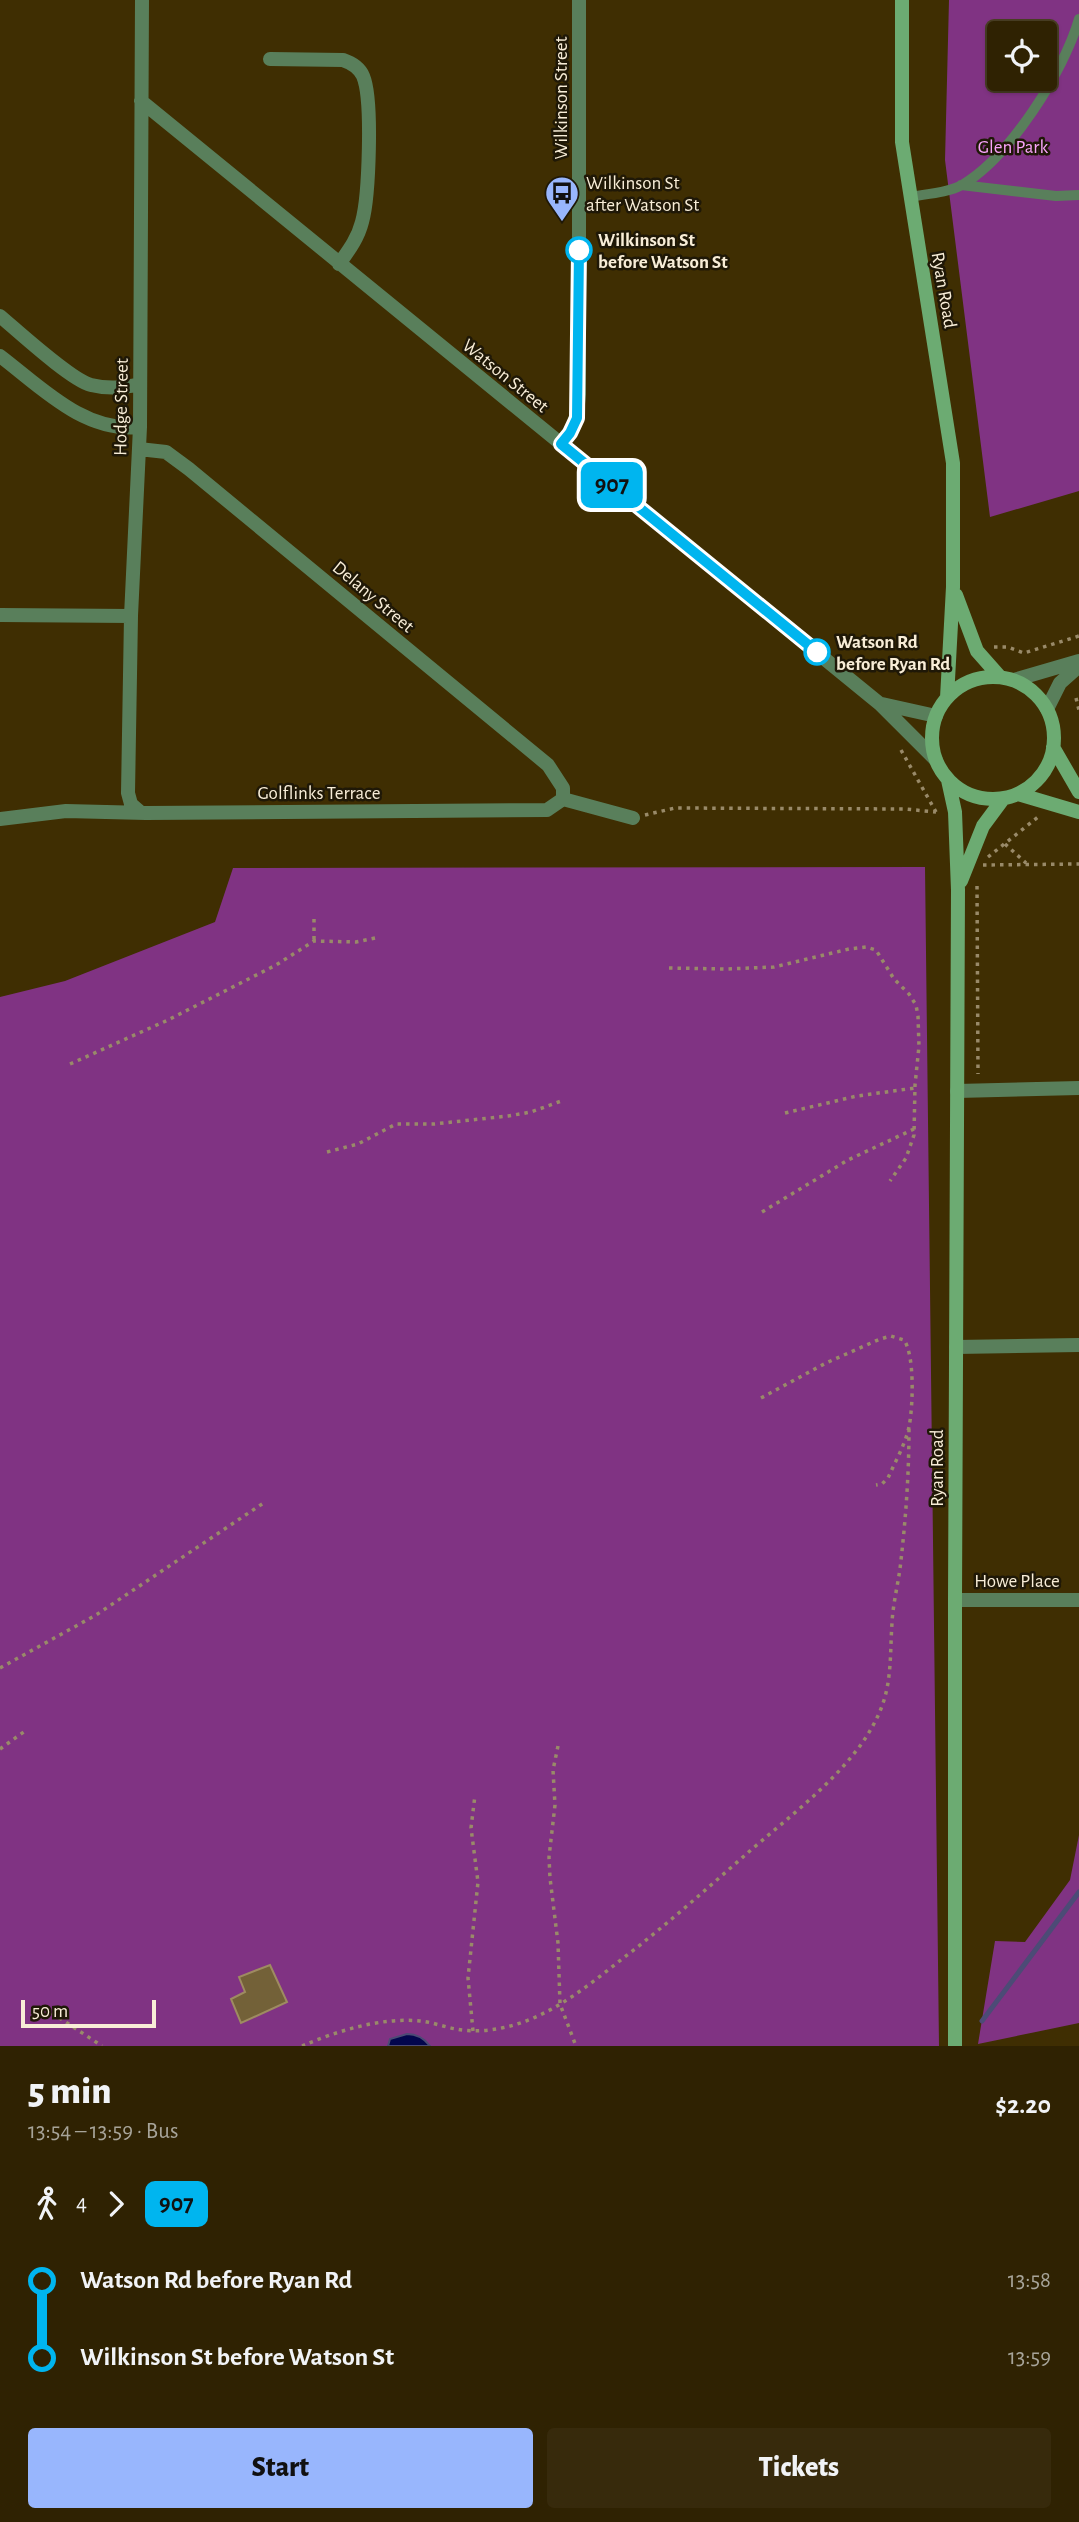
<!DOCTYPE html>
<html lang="en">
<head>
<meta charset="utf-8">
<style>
  :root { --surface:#2f2202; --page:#372a0c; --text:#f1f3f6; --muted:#a7a499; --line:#4a3f24; --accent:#98b6fd }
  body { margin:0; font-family:"Alegreya Sans",sans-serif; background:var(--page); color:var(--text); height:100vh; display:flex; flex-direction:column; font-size:26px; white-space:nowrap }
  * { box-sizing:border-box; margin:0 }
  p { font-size:23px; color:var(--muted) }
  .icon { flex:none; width:38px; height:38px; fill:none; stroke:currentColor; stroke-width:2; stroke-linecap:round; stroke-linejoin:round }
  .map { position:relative; height:2046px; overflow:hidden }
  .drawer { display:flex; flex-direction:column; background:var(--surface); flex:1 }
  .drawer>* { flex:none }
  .badge { padding:0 14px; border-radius:10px; font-size:24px; line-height:46px }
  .fabs { position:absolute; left:987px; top:21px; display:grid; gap:14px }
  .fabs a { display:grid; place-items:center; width:70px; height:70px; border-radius:7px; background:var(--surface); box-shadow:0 2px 5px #0004,0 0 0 2px var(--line); font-size:35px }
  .scale { position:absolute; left:21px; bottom:18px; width:135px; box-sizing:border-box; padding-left:7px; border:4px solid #f8edd7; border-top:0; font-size:19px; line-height:24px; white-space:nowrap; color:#f8edd7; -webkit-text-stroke:5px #1f1807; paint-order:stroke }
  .map>.badge { position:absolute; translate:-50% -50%; box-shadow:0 0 0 4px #fff }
  .legs { display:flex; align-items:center; gap:10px; height:77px; padding:0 28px; font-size:23px }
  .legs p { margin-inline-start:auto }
  .summary { display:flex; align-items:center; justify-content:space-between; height:119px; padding:0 28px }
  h1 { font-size:38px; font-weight:800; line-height:52px }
  .cta { display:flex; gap:14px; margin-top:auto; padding:14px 28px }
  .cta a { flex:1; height:80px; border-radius:7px; background:var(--accent); color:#111; font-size:28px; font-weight:800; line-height:80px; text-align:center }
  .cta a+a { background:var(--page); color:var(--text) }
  ul { padding:0 28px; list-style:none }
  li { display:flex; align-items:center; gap:24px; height:77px; font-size:26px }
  li i { display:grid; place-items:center; width:10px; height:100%; margin:0 9px; background:currentColor }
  li i::after { content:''; width:18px; height:18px; margin:-9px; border:5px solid; border-radius:50%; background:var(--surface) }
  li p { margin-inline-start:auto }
  li:first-child i { background:linear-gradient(#0000 50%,currentColor 0) }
  li:last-child i { background:linear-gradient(currentColor 50%,#0000 0) }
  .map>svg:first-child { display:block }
</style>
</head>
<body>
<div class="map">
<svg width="1079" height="2046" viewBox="0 0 1079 2046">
  <rect width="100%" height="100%" fill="#3f2e02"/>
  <path fill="#803383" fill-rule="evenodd" d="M949,0H1079V491L990,517L945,160ZM999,33H1045V79H999Z
    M925,867L939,2046H0V997L65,981L215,922L233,868Z
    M1079,1835V2023L978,2044L995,1941L1025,1942L1070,1880Z"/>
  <path fill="#03064d" stroke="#4c4b76" stroke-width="2" d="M407,2034C417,2034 424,2038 430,2046H388L390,2039Z"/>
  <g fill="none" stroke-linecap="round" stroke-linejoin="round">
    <path stroke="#4c4b76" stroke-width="5" d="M982,2021L1079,1892"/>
  </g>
  <path fill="#736138" stroke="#9e8b61" stroke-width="2" d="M270,1965L287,2002L241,2023L231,1999L245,1992L239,1977Z"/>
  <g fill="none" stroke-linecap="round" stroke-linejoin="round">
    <path stroke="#998a69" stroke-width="3.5" stroke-dasharray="3.5 5" stroke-linecap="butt" d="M994,647H1008L1024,653L1079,636
      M1076,698L1079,710
      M901,750L936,812
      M645,815L675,808L905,809L936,812
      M1005,844L1026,863
      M988,857L1038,817
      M983,865L1079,864
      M977,886L978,1074
      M314,919V941
      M669,968L726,969L774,967L849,949L866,947L876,950L894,979L909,994L916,1005L918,1016L919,1046L915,1085L914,1135L906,1158L890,1181
      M70,1064L168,1020L276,965L314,941L356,942L375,938
      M785,1113L857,1096L915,1088
      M327,1152L358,1144L396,1124H434L508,1116L531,1112L564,1100
      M762,1212L848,1160L914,1129
      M761,1398L826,1363L880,1339L891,1336L904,1340C915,1356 913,1407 909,1427C905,1445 895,1462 888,1478L882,1484L876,1485
      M0,1668L96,1615L265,1502
      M558,1746L553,1770L555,1805L549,1857L550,1878L558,1943L560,2004L576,2046
      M0,1749L25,1731
      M52,2013L102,2046
      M473,2031L468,1978L478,1882L471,1828L475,1795
      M302,2046C337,2031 381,2017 420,2021C432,2022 444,2027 456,2029C475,2033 496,2030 514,2025C555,2013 589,1985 622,1959C664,1927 703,1892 743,1857C790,1815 860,1766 882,1706C892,1679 890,1651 892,1623C893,1602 899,1581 901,1560C906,1516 909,1472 909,1428"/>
    <path stroke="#597f5b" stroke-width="10" d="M961,185L1056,196L1079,195
      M909,197C925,194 948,193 962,185C1010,157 1064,71 1079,19"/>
    <path stroke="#597f5b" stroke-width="14" d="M270,59L343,60C352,63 359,67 363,76C373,99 369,197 362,222C358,238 349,250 339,264
      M141,101L880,704L936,760
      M0,316C19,332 71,380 91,385C107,389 124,388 140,384
      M0,356C41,387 84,433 140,427
      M561,444C576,426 577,416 579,394V0
      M139,449L166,452L189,469L548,765L563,788V799
      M0,615L131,616
      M1014,680L1079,661
      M882,704L936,716
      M1047,709L1060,683L1079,666
      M139,811L131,804L128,793L131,616L140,427L142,0
      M0,819L66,811L146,813L547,810L563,799L633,818
      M957,1091L1079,1088
      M956,1347L1079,1345
      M955,1600H1079"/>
    <path stroke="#6cab72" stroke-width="14" d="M902,0V142L953,463V587L947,698
      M956,595L977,651L1000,677
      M932 738a61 61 0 1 1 122 0a61 61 0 1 1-122 0Z
      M1053,747L1079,792
      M948,780L955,812L958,890L955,1600V2046
      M1018,794L1079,812
      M961,881L983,826L1003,799"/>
  </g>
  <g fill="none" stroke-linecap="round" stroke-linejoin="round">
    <g stroke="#fff" stroke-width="16">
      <path id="line-1" d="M579,250L577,418L570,433L561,444L817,652"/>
    </g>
    <use href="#line-1" stroke="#00b5ef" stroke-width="10"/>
  </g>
  <defs>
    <g id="bus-pin" transform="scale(1.75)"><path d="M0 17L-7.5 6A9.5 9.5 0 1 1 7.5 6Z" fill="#98b6fd" stroke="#1f1807"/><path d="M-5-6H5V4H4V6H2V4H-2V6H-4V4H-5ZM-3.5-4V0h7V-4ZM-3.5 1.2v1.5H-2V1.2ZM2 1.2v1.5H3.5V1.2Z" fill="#111"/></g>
  </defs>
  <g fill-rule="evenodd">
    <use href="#bus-pin" x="562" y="193"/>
  </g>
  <g fill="#fff" stroke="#00b5ef" stroke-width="3.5">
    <circle cx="579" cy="250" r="12"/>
    <circle cx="817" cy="652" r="12"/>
  </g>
  <g text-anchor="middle" stroke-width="5" stroke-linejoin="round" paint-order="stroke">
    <g font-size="19" fill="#f8edd7" stroke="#1f1807">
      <text transform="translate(560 98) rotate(-90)" y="7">Wilkinson Street</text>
      <text transform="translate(945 290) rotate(80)" y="7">Ryan Road</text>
      <text transform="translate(506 375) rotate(39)" y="7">Watson Street</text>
      <text transform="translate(120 407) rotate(-89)" y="7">Hodge Street</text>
      <text transform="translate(374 596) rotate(40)" y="7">Delany Street</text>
      <text x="319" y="799">Golflinks Terrace</text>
      <text transform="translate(936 1468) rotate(-90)" y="7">Ryan Road</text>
      <text x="1017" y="1587">Howe Place</text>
    </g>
    <g font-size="19" fill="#f9a4fa" stroke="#1f1807">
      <text x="1013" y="153">Glen Park</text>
    </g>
    <g font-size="19" fill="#f8edd7" stroke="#1f1807" text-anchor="start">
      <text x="586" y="189">Wilkinson St<tspan x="586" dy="22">after Watson St</tspan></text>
    </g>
    <g font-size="19" font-weight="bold" fill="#f8edd7" stroke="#1f1807" text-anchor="start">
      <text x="598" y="246">Wilkinson St<tspan x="598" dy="22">before Watson St</tspan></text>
      <text x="836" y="648">Watson Rd<tspan x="836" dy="22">before Ryan Rd</tspan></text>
    </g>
  </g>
</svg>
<div class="fabs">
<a><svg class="icon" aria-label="locate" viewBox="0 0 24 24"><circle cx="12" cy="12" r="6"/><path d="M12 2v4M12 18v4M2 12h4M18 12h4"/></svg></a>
</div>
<div class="scale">50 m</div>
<b class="badge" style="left:612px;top:485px;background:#00b5ef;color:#111">907</b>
</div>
<section class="drawer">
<div class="summary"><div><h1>5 min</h1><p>13:54 – 13:59 · Bus</p></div><b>$2.20</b></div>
<div class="legs"><svg class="icon" aria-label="walk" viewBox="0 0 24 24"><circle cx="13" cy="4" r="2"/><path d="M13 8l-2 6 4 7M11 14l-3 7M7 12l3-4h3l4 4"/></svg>4<svg class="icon" aria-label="forward" viewBox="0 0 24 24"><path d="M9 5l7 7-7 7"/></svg><b class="badge" style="background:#00b5ef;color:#111">907</b></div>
<ul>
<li><i style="color:#00b5ef"></i><b>Watson Rd before Ryan Rd</b><p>13:58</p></li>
<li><i style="color:#00b5ef"></i><b>Wilkinson St before Watson St</b><p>13:59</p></li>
</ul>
<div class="cta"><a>Start</a><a>Tickets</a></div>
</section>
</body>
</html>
